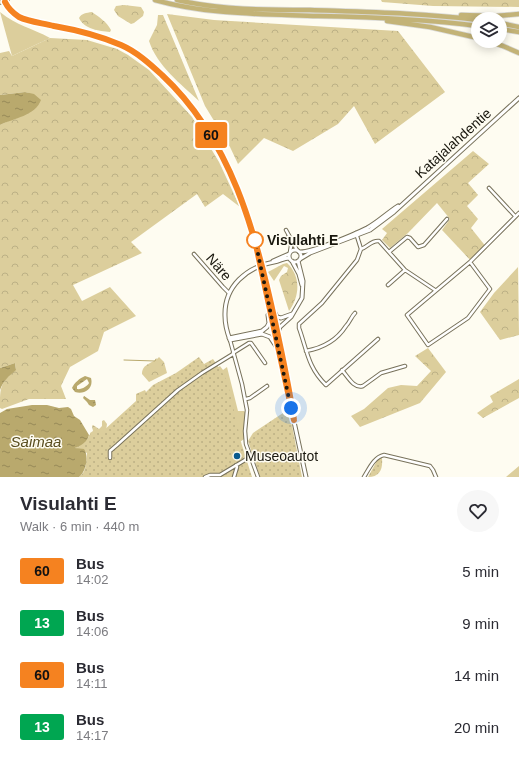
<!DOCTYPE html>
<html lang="en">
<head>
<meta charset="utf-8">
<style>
  :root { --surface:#fff; --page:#f7f7f7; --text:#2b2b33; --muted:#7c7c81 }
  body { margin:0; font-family:Arial,sans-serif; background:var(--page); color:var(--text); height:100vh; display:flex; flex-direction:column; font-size:15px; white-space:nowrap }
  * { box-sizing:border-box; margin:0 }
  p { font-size:13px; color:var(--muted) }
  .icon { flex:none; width:22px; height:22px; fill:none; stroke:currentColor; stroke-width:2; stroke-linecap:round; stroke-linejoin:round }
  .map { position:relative; height:477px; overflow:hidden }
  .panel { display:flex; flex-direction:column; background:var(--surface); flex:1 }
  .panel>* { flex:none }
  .badge { padding:0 8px; border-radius:3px; font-size:14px; line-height:26px }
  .controls { position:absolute; left:471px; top:12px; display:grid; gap:8px }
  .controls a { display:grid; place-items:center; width:36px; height:36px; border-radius:50%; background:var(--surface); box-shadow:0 2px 10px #0003; font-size:20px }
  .you { position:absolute; width:20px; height:20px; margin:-10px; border:3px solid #fff; border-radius:50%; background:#1a73e8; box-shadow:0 0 0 6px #1a73e833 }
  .map>.badge { position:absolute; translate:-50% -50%; box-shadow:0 0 0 2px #fff }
  .round { display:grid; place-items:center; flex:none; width:42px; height:42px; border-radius:21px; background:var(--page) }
  .head { display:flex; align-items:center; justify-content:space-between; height:68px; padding:0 20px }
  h1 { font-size:19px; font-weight:700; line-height:30px }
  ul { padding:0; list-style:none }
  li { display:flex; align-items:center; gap:12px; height:52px; padding:0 20px }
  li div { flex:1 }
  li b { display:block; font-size:15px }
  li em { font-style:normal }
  li .badge { min-width:44px; font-weight:700; text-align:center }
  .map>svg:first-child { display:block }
</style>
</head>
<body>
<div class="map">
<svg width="519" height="477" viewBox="0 0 519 477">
  <defs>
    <pattern id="forest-crowns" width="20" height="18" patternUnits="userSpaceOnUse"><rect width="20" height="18" fill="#dcce9c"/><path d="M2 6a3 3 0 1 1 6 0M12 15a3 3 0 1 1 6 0" fill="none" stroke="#bcb085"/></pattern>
    <pattern id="park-dots" width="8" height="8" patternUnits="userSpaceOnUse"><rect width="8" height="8" fill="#dcce9c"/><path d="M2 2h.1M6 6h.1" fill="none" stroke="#bcb085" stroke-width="1.8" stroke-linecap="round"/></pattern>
    <pattern id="water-ripples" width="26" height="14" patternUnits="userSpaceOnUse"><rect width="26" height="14" fill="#b9a96d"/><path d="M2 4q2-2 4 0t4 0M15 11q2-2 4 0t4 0" fill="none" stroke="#968958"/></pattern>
  </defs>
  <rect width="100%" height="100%" fill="#fefcf1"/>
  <path fill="#dcce9c" d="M0,12C17,26 32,28 50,38L12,56Z
    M220,366L223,370L227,367L238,411H244L245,412L244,439L237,444L215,369Z"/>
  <path fill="url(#forest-crowns)" d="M381,0H519V7L433,6L382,2Z
    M124,5L141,7L144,12L143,16L134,23L131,24L118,16L114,10L116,6Z
    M92,12C99,17 107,22 111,30L110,32C99,31 84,29 79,18C82,13 86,13 92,12Z
    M167,14L214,20L398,31L445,92L375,144L354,106L338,124L293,151L264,138L238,164L230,147L205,106Z
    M158,15H163L199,101C181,84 157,66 149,41L157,25Z
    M50,38L87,40L117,49L128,55L149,70L192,117L219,162L240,207L223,194L205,207L197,194L131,242L142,253L73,285L82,301L110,287L136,316L104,332L98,351L70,367L61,386L66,399H29L2,409L0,408C0,386 0,384 16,369L15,363L0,368V125L8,121L29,93L25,92L0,95V53L9,51L12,56Z
    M473,151L489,164L468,183L478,195L467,206L478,219L471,228L487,248L472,262L442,230L450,219L437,203L408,233L390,248L382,240L387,233L382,229Z
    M287,263C301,276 300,296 289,311L279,280L281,276L287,272L288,268L284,266L274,281L268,272L283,264Z
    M518,267L519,335L500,340L480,312L494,293Z
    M428,348L446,372L420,403L360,427L351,416L364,409L388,388L401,385L417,386L431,371L415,356Z
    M159,357L164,362L167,373L149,382L142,374C142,363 153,364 159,357Z
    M519,379V398L483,418L477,413L493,402L490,396Z
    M104,420L107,424L106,431L90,437V433L93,431L92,426L93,425L99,429L102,426V421Z
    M519,466V477H506Z"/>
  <path fill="url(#park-dots)" d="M199,357L204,364L213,359L225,377L228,384L241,442L252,477H79C87,472 86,461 87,453L75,448L88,438L89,435L103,431L136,401V394L145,390L146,392L153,385L176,373Z
    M289,410L302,477H260L248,441L253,433L286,411Z
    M382,458C383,469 380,477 368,477L378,459Z"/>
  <path fill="url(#water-ripples)" fill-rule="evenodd" d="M25,92L34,94L41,100C35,116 14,118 0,125V95Z
    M15,363L16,370C9,376 3,381 0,390V368Z
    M85,376L91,378C94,389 84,395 75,392L72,388C74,383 80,378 85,376ZM87,379L89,383C88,386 81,390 77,389V386Z
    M84,396L90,400H95L96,405L93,407L89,405L87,402L83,398Z
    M32,405H47L59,408L68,407L71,409L74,416L80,420L89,435C87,442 82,445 75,448L84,449C89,456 86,472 79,477H0V413L7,409Z"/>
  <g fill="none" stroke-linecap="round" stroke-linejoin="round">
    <path stroke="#b9a96d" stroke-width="1" d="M124,360L155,361L156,359"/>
    <g stroke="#78725b" stroke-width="4.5">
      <path id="minor" d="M489,188L515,216
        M286,230L297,250
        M356,233L361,249L357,260L322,303L299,324V328C307,350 308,368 326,385L378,339
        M288,237L291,246L290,252
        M361,249C368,247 371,240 379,241L405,270L435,290
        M389,252L407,237L410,238L418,247L424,245L447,219
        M194,254L223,287L229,293
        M470,262L490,289L468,318L428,345L407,315L470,262L519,213
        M388,285L405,270
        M230,340L242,384L247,410L245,431L246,444L258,477
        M306,351C323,348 337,340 346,326C350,322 351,317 355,313
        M233,353L249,343H251L265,363
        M342,370C348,377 354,389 363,386L381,373L405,366
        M246,399L250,398L267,386
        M110,458V451L117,445L178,390L202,373L233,354
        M205,477L210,475H220L250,457
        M234,477L237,467L236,465
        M364,477C369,469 374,457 384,455L430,466L433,470L436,477"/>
    </g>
    <g stroke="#78725b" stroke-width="5">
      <path id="tertiary" d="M5,2C8,8 13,13 19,17C31,23 48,24 61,27C80,31 100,37 119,44C135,51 149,62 161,74C213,122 243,191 261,259
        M289 256a6 6 0 1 1 12 0a6 6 0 1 1-12 0Z
        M299,252C311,253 355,234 367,228C378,222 387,213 398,206
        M300,259L310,253L370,230L394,212L519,98
        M273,261L289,254
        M292,261L299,274L302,285
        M262,274L306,477
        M264,274L292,404
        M275,313L277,317L281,318L292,314
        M278,332L280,327L291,317L302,298L303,281L298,261
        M229,338L262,331L267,327L269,323L268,315
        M276,346L270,337L262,334L230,340C227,332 225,325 225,316C224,286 247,267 274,262C280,261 284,258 289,258"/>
    </g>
    <g stroke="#78725b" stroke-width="5.5">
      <path id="secondary" d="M0,2H3L7,0"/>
    </g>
    <g stroke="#dadad8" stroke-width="6">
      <path id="trunk" d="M155,0C209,15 263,14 318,16C371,17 425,19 478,26
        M177,0C221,10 265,10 310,10C366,12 422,13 478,20
        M461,15L496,16L519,14
        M387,21L430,27L478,38
        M500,23L519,27
        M500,29L519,32
        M488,41L503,46L519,53"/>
    </g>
    <use href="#minor" stroke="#fff" stroke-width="2.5"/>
    <use href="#tertiary" stroke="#fff" stroke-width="3"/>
    <use href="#secondary" stroke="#e8e2cc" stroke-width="3.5"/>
    <use href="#trunk" stroke="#c3b377" stroke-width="4.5"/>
    <g stroke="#78725b" stroke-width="5" stroke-linecap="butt">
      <path id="tertiary-bridge" d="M259,259L262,274
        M261,259L264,274"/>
    </g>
    <use href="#tertiary-bridge" stroke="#fff" stroke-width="3"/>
  </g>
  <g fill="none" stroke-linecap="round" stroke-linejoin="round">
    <g stroke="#fff" stroke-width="9">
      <path id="line" d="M5,2C8,8 13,13 19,17C29,22 43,23 54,26C77,30 100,36 121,45C137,52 150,64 162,75C231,139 256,233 275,322C282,354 289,387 294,420L256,245"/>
    </g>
    <use href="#line" stroke="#f58220" stroke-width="6"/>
    <path stroke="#19170e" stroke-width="4" stroke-dasharray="0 7.2" d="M255,240L291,408"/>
  </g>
  <circle fill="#fff" stroke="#f58220" stroke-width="2" cx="255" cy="240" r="8"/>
  <circle fill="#0a5a8d" stroke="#fefcf1" stroke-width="1.5" cx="237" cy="456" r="4"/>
  <g text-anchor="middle" stroke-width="3" stroke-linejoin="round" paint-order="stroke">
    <g font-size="14" fill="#19170e" stroke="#fefcf1">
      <text transform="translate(453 143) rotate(-42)" y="5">Katajalahdentie</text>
      <text transform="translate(219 267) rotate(49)" y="5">Näre</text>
    </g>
    <g font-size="14" font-weight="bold" fill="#19170e" stroke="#fefcf1" text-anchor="start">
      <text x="267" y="245">Visulahti E</text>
    </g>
    <g font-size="14" fill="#19170e" stroke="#fefcf1" text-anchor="start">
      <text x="245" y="461">Museoautot</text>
    </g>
    <g font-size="15" font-style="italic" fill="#5a4e1f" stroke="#fefcf1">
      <text x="36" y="447">Saimaa</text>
    </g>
  </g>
</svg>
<div class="controls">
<a><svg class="icon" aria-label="layers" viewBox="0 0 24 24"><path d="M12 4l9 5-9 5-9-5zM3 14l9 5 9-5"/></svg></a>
</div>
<div class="you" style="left:291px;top:408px"></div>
<b class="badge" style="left:211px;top:135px;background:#f58220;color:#111">60</b>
</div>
<section class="panel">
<div class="head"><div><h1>Visulahti E</h1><p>Walk · 6 min · 440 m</p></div><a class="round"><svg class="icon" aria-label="heart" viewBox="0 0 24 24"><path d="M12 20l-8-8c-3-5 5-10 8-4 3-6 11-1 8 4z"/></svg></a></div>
<ul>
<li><span class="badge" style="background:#f58220;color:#111">60</span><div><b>Bus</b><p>14:02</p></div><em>5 min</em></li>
<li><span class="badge" style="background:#00a651;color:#fff">13</span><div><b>Bus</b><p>14:06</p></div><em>9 min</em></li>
<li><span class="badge" style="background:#f58220;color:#111">60</span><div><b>Bus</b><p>14:11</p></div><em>14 min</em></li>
<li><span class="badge" style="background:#00a651;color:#fff">13</span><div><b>Bus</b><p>14:17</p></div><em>20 min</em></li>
</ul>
</section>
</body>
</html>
